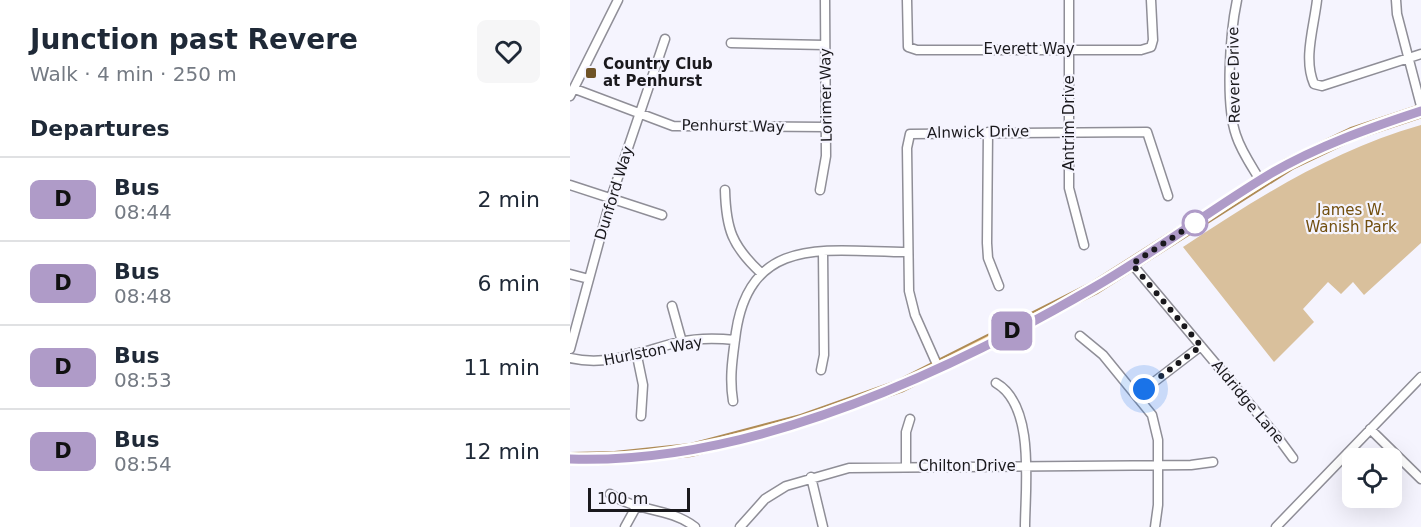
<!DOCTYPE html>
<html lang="en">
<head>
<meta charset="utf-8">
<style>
  :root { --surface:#fff; --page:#f6f6f7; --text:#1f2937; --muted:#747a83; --line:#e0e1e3 }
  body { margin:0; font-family:"DejaVu Sans",sans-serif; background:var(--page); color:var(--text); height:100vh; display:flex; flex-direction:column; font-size:22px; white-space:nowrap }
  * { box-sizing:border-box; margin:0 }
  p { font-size:20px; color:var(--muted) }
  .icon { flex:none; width:33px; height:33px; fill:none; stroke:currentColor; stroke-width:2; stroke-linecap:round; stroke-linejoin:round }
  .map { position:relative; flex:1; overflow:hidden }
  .panel { display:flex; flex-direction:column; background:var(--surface); width:570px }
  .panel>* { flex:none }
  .badge { padding:0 12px; border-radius:9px; font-size:21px; line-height:39px }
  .tools { position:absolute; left:772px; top:448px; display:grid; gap:12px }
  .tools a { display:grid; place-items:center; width:60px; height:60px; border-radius:9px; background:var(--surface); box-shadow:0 6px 24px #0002; font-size:30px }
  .scale { position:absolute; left:18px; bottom:15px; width:102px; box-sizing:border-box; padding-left:6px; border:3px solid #1a191d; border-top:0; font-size:16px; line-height:21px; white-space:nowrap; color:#1a191d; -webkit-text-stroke:4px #f5f4fe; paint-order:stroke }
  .you { position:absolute; width:30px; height:30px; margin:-15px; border:4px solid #fff; border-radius:50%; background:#1a73e8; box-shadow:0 0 0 9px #1a73e833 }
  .map>.badge { position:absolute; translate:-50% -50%; box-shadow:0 0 0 3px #fff }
  h2 { padding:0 30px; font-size:22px; line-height:54px }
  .round { display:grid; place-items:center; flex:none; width:63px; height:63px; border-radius:9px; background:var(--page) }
  .head { display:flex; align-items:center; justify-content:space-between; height:102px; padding:0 30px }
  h1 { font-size:28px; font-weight:600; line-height:45px }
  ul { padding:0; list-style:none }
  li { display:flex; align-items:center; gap:18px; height:84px; padding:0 30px; border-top:2px solid var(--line) }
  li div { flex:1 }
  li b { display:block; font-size:22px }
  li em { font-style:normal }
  li .badge { min-width:66px; font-weight:700; text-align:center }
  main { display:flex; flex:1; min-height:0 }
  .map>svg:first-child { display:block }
</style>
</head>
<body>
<main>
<section class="panel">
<div class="head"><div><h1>Junction past Revere</h1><p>Walk · 4 min · 250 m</p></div><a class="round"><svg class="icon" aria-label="heart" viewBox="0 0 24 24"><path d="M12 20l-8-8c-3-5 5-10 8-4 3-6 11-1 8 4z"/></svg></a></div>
<h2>Departures</h2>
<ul>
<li><span class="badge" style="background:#af9bc8;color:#111">D</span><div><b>Bus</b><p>08:44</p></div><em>2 min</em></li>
<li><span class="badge" style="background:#af9bc8;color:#111">D</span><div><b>Bus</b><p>08:48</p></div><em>6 min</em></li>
<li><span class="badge" style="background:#af9bc8;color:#111">D</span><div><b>Bus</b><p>08:53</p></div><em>11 min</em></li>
<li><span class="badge" style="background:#af9bc8;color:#111">D</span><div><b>Bus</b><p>08:54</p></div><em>12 min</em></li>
</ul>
</section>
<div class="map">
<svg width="851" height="527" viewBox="0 0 851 527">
  <rect width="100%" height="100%" fill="#f5f4fe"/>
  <path fill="#d9c09c" d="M851,125V243L794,295L783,282L771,294L758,282L733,309L744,322L704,362L613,247C690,196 761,151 851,125Z"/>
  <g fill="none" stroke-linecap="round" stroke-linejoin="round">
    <g stroke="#8f8e97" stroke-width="11">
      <path id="minor" d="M337,0L338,47L347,50H571L581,47L583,40L581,0
        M499,0V188L514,245
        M667,0C660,33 655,103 666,135C671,151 681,165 690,180
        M747,0C744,27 733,59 744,84L752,86L851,54
        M826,0L827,14L851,106
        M161,43L255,45
        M5,89L103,126L256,127
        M0,96L48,0
        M418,132L417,243L418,258L429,286
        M0,185L92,215
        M155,190C156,229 162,246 191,273
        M250,190L256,156L255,0
        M562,264L709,439L723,458
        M0,274L19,279
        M102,306L112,342
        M510,336L533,355L582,415L588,440V505L585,527
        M0,349L41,198L95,39
        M67,356L73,385L71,416
        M0,358C39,367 72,351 109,342C127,338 147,338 165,340
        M369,369L345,315L339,291L337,148L340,134L577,132L598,196
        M251,370L254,355L253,252
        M426,383C466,406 455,488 455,527
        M567,395L631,346
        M163,401C159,376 163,356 166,332C181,232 261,252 338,252
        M800,429L851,479
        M336,467V432L340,419
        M241,477L253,527
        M40,494C67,512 99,507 125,527
        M55,527L66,507
        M170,527L195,499L216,486L279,468L621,465L643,462
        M706,527L851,377"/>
    </g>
    <g stroke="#ae8b56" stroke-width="14">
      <path id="major" d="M0,459L45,458L121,450L231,421L330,386L524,288L719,164L782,134L851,111"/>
    </g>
    <use href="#minor" stroke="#fff" stroke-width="8"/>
    <use href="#major" stroke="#fedeac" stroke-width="10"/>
  </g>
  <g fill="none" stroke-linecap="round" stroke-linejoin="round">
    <g stroke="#fff" stroke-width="14">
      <path id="line" d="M0,459C177,465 373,375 523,288C584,253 640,210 700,174C748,146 799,128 851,111"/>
    </g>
    <use href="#line" stroke="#af9bc8" stroke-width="9"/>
    <path stroke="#1a191d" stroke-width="6" stroke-dasharray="0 10.8" d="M574,389L631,346L562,264L625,223"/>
  </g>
  <rect fill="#6f5326" stroke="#f5f4fe" stroke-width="2" x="15" y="67" width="12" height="12" rx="3"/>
  <circle fill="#fff" stroke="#af9bc8" stroke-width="3" cx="625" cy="223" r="12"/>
  <g text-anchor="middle" stroke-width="4.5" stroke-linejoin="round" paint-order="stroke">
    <g font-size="15" fill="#1a191d" stroke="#f5f4fe">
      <text x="459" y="54">Everett Way</text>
      <text transform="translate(664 75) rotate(-91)" y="5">Revere Drive</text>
      <text transform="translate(256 95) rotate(-91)" y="5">Lorimer Way</text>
      <text transform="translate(499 123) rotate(-90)" y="5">Antrim Drive</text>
      <text transform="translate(163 126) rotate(1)" y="5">Penhurst Way</text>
      <text transform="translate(408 132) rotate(-1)" y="5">Alnwick Drive</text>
      <text transform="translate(44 193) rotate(-73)" y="5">Dunford Way</text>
      <text transform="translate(83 351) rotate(-11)" y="5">Hurlston Way</text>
      <text transform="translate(678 402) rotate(50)" y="5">Aldridge Lane</text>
      <text x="397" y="471">Chilton Drive</text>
    </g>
    <g font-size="15" font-weight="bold" fill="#1a191d" stroke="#f5f4fe" text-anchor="start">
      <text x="33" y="69">Country Club<tspan x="33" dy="17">at Penhurst</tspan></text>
    </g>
    <g font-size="15" fill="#714e0e" stroke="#f5f4fe">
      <text x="781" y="215">James W.<tspan x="781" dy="17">Wanish Park</tspan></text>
    </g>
  </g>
</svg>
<div class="tools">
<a><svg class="icon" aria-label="locate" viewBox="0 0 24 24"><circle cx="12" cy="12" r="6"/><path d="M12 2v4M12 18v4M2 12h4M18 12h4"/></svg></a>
</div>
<div class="scale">100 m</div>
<div class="you" style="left:574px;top:389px"></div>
<b class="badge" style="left:442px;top:331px;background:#af9bc8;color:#111">D</b>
</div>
</main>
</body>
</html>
